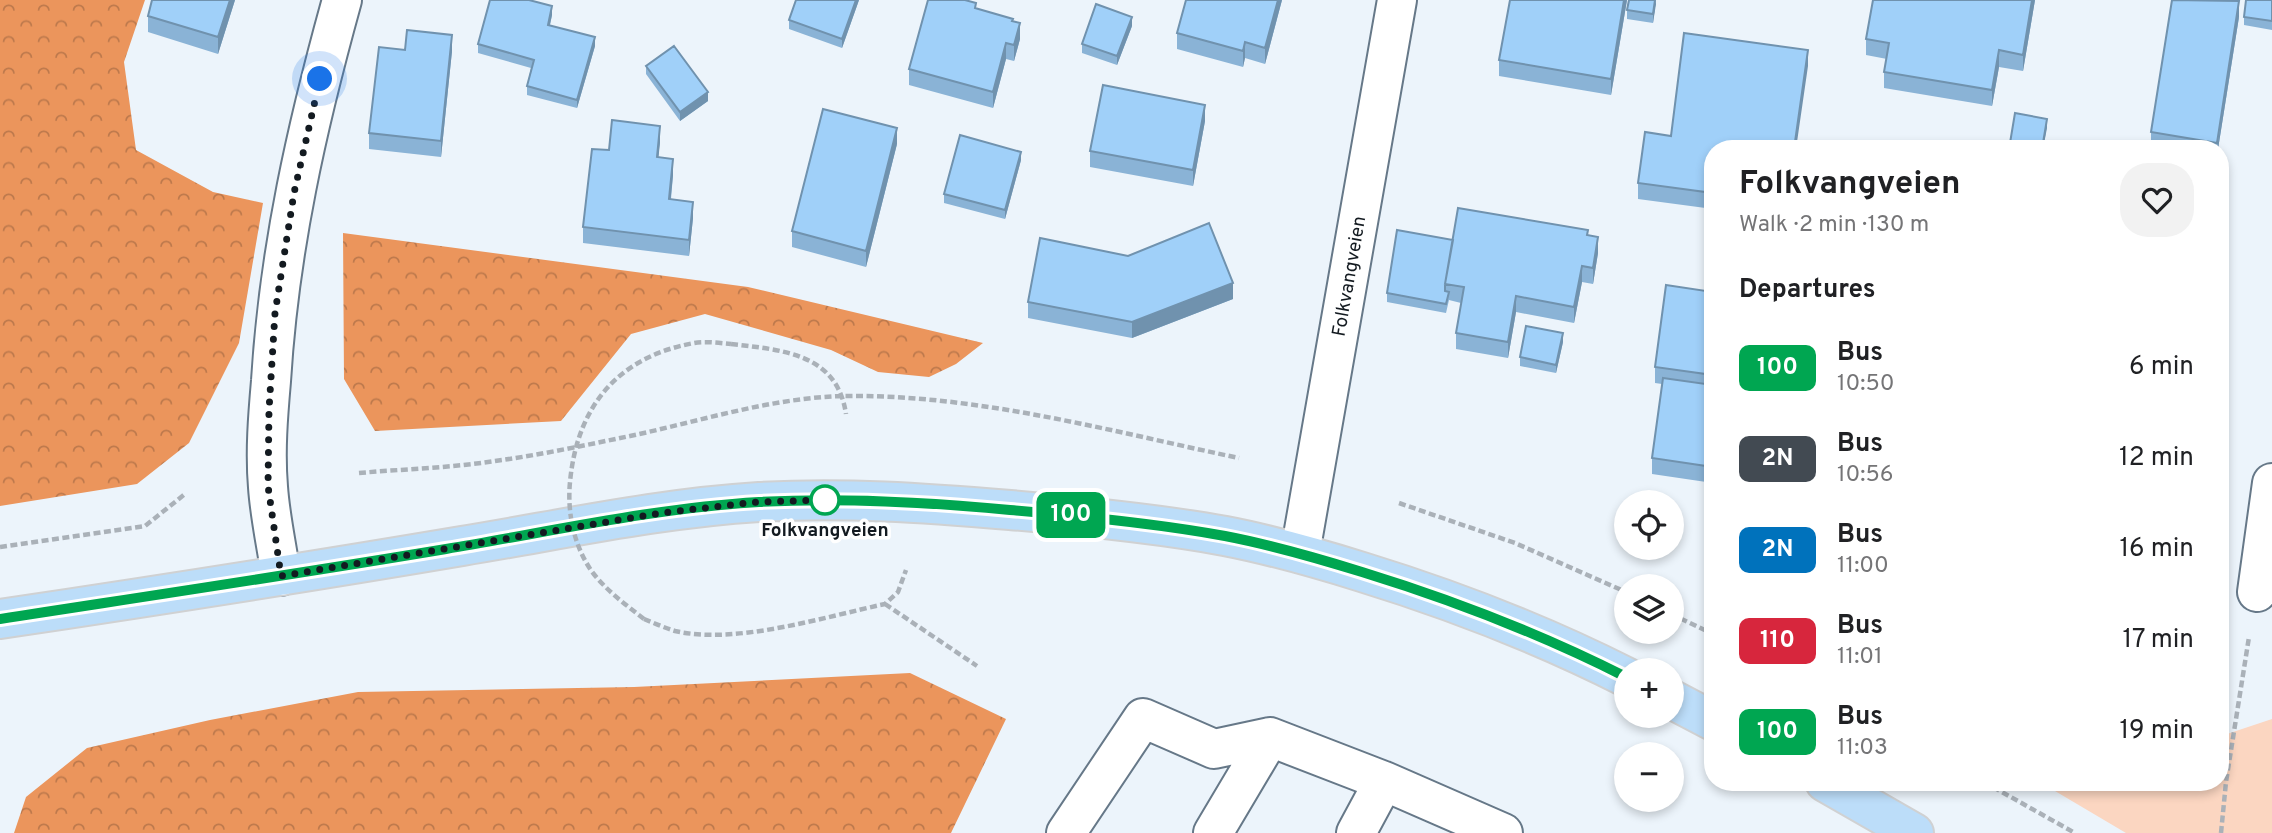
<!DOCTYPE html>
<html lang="en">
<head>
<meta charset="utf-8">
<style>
  :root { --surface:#fff; --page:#f2f2f2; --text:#202124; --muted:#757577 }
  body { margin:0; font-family:Overpass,sans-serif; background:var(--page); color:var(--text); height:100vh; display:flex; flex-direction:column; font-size:26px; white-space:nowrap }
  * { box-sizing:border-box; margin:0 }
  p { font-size:23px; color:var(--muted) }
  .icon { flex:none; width:38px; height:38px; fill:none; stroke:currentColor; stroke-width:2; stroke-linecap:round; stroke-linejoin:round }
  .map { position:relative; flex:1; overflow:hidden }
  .sheet { position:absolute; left:1704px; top:140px; width:525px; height:651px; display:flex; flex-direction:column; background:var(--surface); border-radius:28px; box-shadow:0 4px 10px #0003 }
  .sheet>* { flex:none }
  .badge { padding:0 14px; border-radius:10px; font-size:24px; line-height:46px }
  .fabs { position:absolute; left:1614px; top:490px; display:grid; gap:14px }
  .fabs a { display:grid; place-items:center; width:70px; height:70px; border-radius:50%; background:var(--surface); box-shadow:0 4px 10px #0003; font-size:35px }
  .you { position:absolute; width:35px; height:35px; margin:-18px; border:5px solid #fff; border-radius:50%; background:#1a73e8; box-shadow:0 0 0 10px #1a73e833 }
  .map>.badge { position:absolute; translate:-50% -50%; box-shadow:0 0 0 4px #fff }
  h2 { padding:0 35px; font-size:26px; line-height:63px }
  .round { display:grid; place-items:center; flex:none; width:74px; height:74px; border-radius:28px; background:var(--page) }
  .head { display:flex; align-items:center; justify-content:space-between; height:119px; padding:0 35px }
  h1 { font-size:33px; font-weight:700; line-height:52px }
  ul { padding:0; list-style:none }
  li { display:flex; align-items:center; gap:21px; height:91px; padding:0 35px }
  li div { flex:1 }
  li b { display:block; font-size:26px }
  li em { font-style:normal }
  li .badge { min-width:77px; font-weight:700; text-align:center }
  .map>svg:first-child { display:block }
</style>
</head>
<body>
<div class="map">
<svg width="2272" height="833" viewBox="0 0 2272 833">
  <defs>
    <pattern id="forest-crowns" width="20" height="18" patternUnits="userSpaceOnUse" patternTransform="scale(1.75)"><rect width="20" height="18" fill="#eb955c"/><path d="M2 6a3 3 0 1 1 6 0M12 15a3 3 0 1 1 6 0" fill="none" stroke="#bd794c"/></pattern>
  </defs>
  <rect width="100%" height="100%" fill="#ecf4fb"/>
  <path fill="#fbd6c1" d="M2272,719V833H2126L2055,791L2082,782H2221V736Z"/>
  <path fill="url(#forest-crowns)" d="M0,0H145L124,62L136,150L213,192L263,203L239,343L189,443L137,484L0,506Z
    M343,233L748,287L983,343L956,364L929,377L878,372L831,350L705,314L631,334L561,421L375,431L344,379Z
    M910,673L1006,719L951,833H14L26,797L87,748L210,720L358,692L634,687Z"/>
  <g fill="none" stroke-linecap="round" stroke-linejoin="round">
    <g stroke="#667888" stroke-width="42">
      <path id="minor" d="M1300,553L1397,0
        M281,576C277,547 270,517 268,487C265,452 268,415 271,381C279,249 307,126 342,0
        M2257,592L2272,483
        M1066,833L1143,718L1214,749L1270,737L1384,781L1503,833
        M1213,833L1270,737
        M1356,833L1384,781"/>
    </g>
    <g stroke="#d0d1d2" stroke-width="42">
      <path id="major" d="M0,619C154,596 308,572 462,546C560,530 660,508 759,502C843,497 926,503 1010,510C1081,516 1154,523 1225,536C1272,545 1317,558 1362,572C1453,600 1541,634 1626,677
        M1671,699L1713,721
        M1825,782L1914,833"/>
    </g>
    <path stroke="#aab1b8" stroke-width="4.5" stroke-dasharray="7 3.5" stroke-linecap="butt" d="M731,344C782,350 837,353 846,414
      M359,473C404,469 450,468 495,461C540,455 586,445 630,436C701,421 770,398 843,396C977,394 1109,431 1239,458
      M1399,503L1515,543L1626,592
      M0,547L145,526L185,494
      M885,604L977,666
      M1671,614L1713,634
      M644,619C654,623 665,628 675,631C736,645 824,617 885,604L898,592L906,570
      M1984,782L2075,833
      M2221,833L2226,782L2249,637"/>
    <use href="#minor" stroke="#fff" stroke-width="38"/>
    <use href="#major" stroke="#bcddf9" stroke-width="38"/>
    <path stroke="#aab1b8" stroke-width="4.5" stroke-dasharray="7 3.5" stroke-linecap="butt" d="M644,619C626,605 607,591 593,573C574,547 567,513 570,482C577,407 617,357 694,343C705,341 719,343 731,344"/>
  </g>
  <path fill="#8ab3d6" d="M235,0L218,54L148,32V16Z
    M859,0L842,48L789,29V20Z
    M1282,0L1265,64L1245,58L1243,67L1177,49V33Z
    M1627,0L1611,95L1499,76V60Z
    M1656,0L1653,23L1627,19V10Z
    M2035,0L2023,71L1999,67L1992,106L1884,88V72L1887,59L1866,55V39Z
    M2272,0V30L2244,25V17Z
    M976,8L1013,22L1020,39L1014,61L1006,59L993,108L909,85V69Z
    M552,15L550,25L595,46L577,108L527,95V86L531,68L478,53V44Z
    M2239,17L2218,149L2151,148V132Z
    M1132,26L1117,65L1082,53V44Z
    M452,51L441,157L369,149V133Z
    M646,66L708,101L680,121L646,74Z
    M1808,66L1713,149V209L1638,199V183L1671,136Z
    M1205,121L1193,186L1090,167V151Z
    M660,142L658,157L673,175L671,199L693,218L689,256L583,243V227L609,150Z
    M897,144L866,267L792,247V231Z
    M1021,160L1005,219L944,203V194Z
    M1588,235L1598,253L1593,284L1582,282L1574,323L1516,312L1508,358L1456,349V333L1461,303L1449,300L1446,313L1387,302V293L1453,240Z
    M1713,292V483L1652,474V458L1662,384L1655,383V367Z
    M1233,299L1132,338L1028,318V302Z
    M1563,342L1556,373L1520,366V357Z"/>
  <path fill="#7092ae" d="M230,0H235L218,54V37Z
    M856,0H859L842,48V39Z
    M1278,0H1282L1265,64V48Z
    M1624,0H1627L1611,95V79Z
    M1655,0L1656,4L1653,23V14Z
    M2032,0H2035L2023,71V55Z
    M2239,1V17L2218,149H2217Z
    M552,6V15L548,33V25Z
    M1132,17V26L1117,65V56Z
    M1020,23V39L1014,61V45Z
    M452,35V51L441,157V141Z
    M595,37V46L577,108V100Z
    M1245,42V58L1243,67V51Z
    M1006,43V59L993,108V92Z
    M1808,50V66L1796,149H1794Z
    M1999,50V67L1992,106V90Z
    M708,92V101L680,121V112Z
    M1205,105V121L1193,186V170Z
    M2047,119V128L2043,149H2042Z
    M660,126V142L657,173V157Z
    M897,128V144L866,267V251Z
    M1021,152V160L1005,219V210Z
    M673,159V175L669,215V199Z
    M693,202V218L689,256V240Z
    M1598,237V253L1593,284V268Z
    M1582,266V282L1574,323V307Z
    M1233,283V299L1132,338V322Z
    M1516,296V312L1508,358V342Z
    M1563,333V342L1556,373V365Z
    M2225,410V418L2221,440V431Z"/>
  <path fill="#a0d0f9" stroke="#7092ae" stroke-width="2" d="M152,0H230L218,37L148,16Z
    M490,0H529L552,6L548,25L595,37L577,100L527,86L534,60L478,44Z
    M796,0H856L842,39L789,20Z
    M928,0H965L976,3L975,8L1013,19L1012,21L1020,23L1014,45L1006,43L993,92L909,69Z
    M1186,0H1278L1265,48L1245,42L1243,51L1177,33Z
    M1510,0H1624L1611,79L1499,60Z
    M1629,0H1655L1653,14L1627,10Z
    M1873,0H2032L2023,55L1999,50L1992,90L1884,72L1889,43L1866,39Z
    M2172,0L2239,1L2217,143L2151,132Z
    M2246,0H2272V21L2244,17Z
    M1096,4L1132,17L1117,56L1082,44Z
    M407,30L452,35L441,141L369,133L379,47L405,50Z
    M1684,33L1808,50L1794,149H1713V193L1638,183L1645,132L1671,136Z
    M674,46L708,92L680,112L646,66Z
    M1103,85L1205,105L1193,170L1090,151Z
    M823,109L897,128L866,251L792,231Z
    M2015,113L2047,119L2042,149H2009Z
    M612,120L660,126L657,157L673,159L669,199L693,202L689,240L583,227L592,149L609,150Z
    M960,135L1021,152L1005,210L944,194Z
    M1458,208L1588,230L1587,235L1598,237L1593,268L1582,266L1574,307L1516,296L1508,342L1456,333L1464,287L1445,284Z
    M1209,223L1233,283L1132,322L1028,302L1040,238L1128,256Z
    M1397,230L1453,240L1445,284V291L1449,292L1446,304L1387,293Z
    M1666,285L1713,292V375L1655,367Z
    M1526,326L1563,333L1556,365L1520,357Z
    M1663,378L1713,385V467L1652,458Z
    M2221,409L2225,410L2221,431Z"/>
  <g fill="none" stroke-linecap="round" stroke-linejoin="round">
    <g stroke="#fff" stroke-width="16">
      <path id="line" d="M0,619C149,596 297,574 446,549C549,532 654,508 759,502C843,497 926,502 1010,510C1081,516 1154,523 1225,536C1272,545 1317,558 1362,572C1453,600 1541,634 1626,677"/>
    </g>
    <use href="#line" stroke="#00a651" stroke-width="10"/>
    <path stroke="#131a20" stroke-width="7" stroke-dasharray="0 12.6" d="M320,79L294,193L275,313L269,410L268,486L281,576L661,513L757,502L825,500"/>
  </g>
  <circle fill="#fff" stroke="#00a651" stroke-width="3.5" cx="825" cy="500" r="14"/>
  <g text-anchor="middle" stroke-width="7" stroke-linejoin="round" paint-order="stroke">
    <g font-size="19" fill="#131a20" stroke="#fff">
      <text transform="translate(1348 276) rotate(-80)" y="7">Folkvangveien</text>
    </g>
    <g font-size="19" font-weight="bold" fill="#131a20" stroke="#fff">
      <text x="825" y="536">Folkvangveien</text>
    </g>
  </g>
</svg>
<div class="fabs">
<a><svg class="icon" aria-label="locate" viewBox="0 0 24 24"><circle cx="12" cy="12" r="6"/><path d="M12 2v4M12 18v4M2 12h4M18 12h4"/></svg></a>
<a><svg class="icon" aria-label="layers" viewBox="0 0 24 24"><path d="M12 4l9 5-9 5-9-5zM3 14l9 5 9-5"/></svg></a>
<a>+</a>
<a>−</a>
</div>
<div class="you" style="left:320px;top:79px"></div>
<b class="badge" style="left:1071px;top:515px;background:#00a651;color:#fff">100</b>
<section class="sheet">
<div class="head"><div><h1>Folkvangveien</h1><p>Walk · 2 min · 130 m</p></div><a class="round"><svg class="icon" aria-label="heart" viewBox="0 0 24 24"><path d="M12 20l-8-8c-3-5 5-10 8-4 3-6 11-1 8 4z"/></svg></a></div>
<h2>Departures</h2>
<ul>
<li><span class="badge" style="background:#00a651;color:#fff">100</span><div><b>Bus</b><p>10:50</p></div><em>6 min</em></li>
<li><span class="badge" style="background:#424a52;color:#fff">2N</span><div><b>Bus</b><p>10:56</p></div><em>12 min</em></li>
<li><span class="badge" style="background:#0072bc;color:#fff">2N</span><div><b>Bus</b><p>11:00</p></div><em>16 min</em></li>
<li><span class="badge" style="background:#d7263d;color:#fff">110</span><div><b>Bus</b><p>11:01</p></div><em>17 min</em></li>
<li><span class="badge" style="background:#00a651;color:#fff">100</span><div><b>Bus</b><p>11:03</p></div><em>19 min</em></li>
</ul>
</section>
</div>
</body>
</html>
